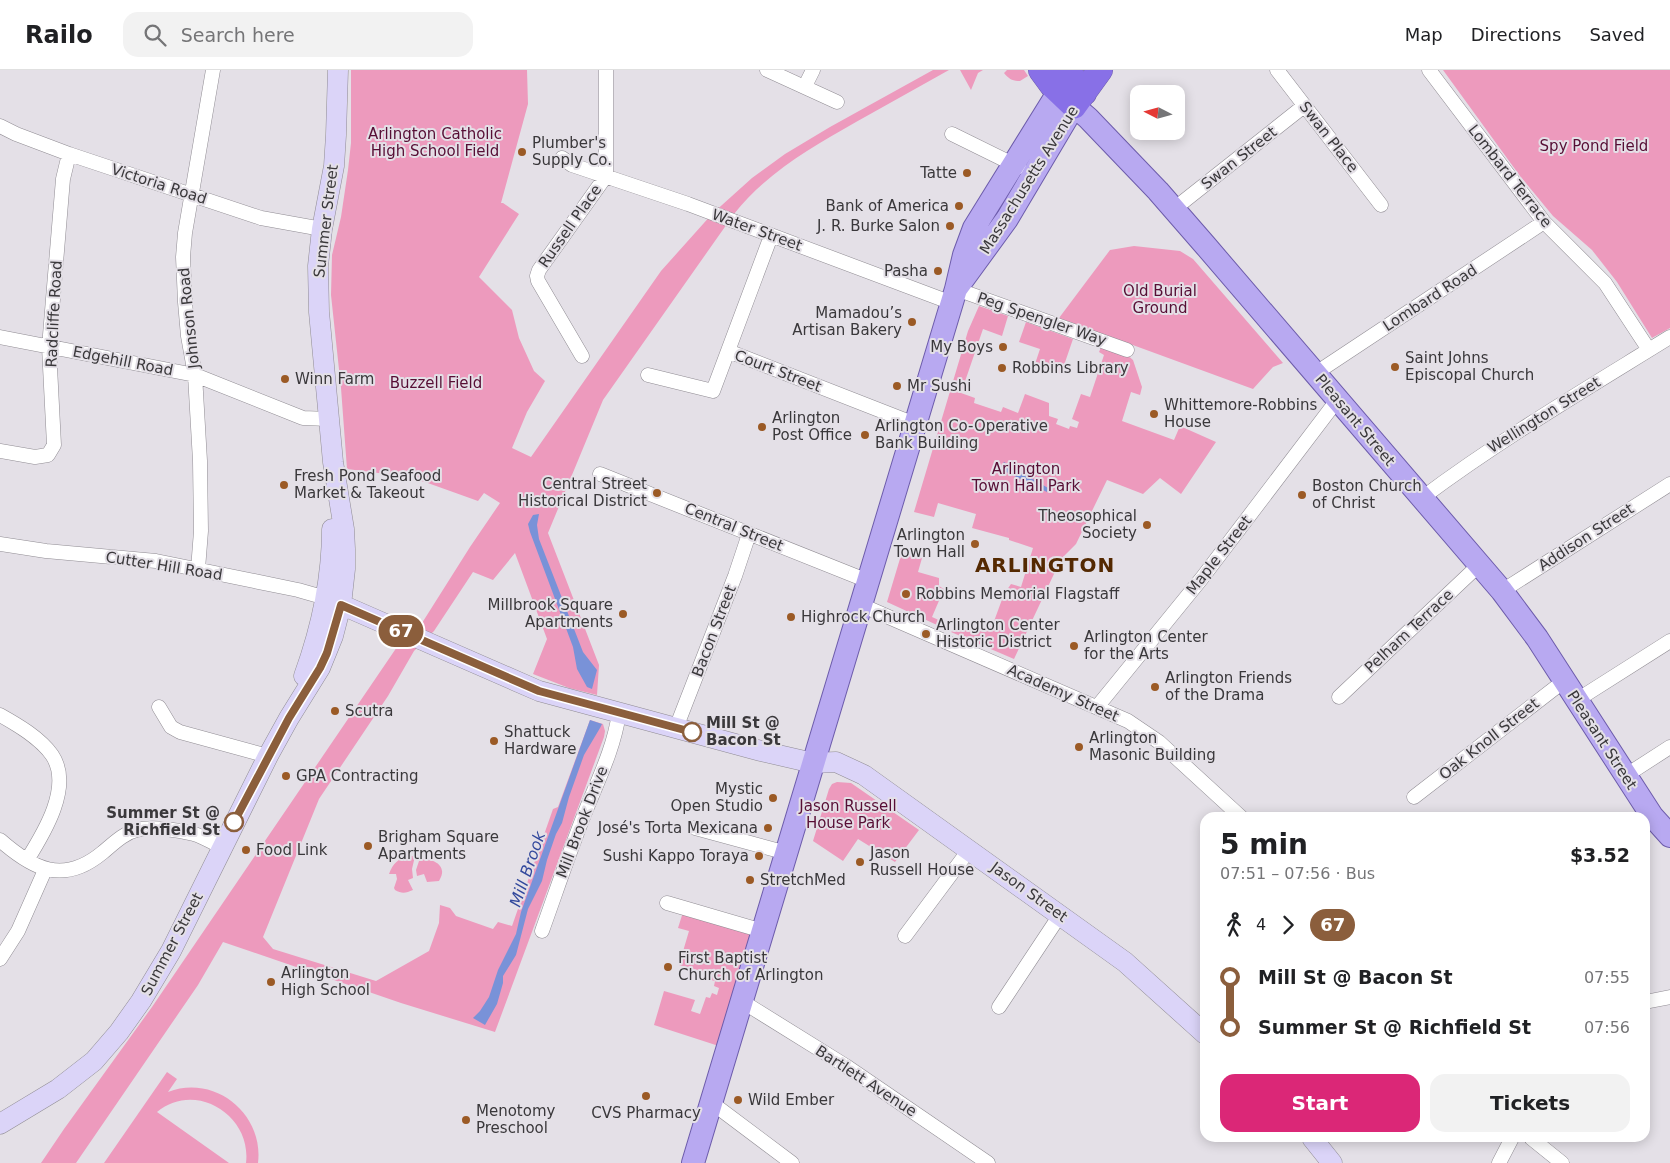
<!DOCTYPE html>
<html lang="en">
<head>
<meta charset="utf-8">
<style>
  :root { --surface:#fff; --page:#f2f2f2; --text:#202124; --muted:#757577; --line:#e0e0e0; --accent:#db2777 }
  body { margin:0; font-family:"DejaVu Sans",sans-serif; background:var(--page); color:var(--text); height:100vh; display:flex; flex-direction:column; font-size:19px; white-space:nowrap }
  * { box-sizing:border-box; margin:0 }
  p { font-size:16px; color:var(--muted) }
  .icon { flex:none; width:28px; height:28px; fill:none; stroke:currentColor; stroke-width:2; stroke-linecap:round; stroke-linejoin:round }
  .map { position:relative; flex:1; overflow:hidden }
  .drawer { position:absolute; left:1200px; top:742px; width:450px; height:330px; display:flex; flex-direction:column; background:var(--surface); border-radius:15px; box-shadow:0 2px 12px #0003 }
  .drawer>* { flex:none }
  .badge { padding:0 10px; border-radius:16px; font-size:18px; line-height:32px }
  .needle { width:32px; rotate:276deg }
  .tools { position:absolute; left:1130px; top:15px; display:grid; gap:10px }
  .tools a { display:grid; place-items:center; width:55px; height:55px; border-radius:10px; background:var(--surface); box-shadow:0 2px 12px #0003; font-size:25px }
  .map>.badge { position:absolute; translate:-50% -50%; box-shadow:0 0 0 2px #fff }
  .legs { display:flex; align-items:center; gap:8px; height:55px; padding:0 20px; font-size:16px }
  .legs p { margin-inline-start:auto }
  .summary { display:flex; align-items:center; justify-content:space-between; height:85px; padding:0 20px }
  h1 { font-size:28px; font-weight:700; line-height:38px }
  .primary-button { display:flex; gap:10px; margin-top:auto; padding:10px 20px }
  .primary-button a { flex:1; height:58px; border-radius:15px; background:var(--accent); color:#fff; font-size:20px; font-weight:700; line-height:58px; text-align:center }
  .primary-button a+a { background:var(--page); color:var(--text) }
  ul { padding:0 20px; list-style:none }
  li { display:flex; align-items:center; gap:18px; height:50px; font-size:19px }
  li i { display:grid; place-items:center; width:8px; height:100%; margin:0 6px; background:currentColor }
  li i::after { content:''; width:12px; height:12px; margin:-6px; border:4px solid; border-radius:50%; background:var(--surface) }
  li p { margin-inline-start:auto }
  li:first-child i { background:linear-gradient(#0000 50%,currentColor 0) }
  li:last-child i { background:linear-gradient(currentColor 50%,#0000 0) }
  header { display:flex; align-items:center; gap:30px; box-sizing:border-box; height:70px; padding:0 25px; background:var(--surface); border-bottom:1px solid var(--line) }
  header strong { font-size:24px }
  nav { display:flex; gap:28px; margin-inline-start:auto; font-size:18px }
  .search { width:350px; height:45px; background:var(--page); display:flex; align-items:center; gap:12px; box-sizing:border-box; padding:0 18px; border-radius:15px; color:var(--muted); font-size:19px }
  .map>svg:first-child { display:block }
</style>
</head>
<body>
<header>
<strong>Railo</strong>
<div class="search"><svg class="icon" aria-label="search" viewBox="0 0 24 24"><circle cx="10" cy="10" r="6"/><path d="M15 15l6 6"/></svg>Search here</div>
<nav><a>Map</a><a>Directions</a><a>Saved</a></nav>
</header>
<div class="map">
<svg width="1670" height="1093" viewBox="0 0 1670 1093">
  <rect width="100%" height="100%" fill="#e4e0e7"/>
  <path fill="#ed9abd" d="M351,0H527L528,34L501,133H503L519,144L479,207L512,240L519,268L534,301L545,311L527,342L512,378L531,387L661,201L712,144L752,108L785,84L830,57L933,0H949C918,17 887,35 856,52C812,77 765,104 734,144L603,330L548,463L599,595L597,625L569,618L533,604L547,569L515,483L493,510L473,502L434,561L414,581L388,626L319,729L263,867L273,879L376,911L429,881L439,853L440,835L450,838L456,846L493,859L498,852L512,856L553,739L558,737L590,650L603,654L605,661L604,667L495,962L401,933L223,872L198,915L76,1093H41L64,1059L152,937L399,574L422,553L470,477L500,433L484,423L478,431L425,412L394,405L347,399L341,318L331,225L332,185L341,147L348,100L351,73Z
    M960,0H983L978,3L971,20Z
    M1007,0H1024L1028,6L1020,11C1012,11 1009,9 1004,3Z
    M1443,0H1670V258L1652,268L1617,212L1592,180L1553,146L1520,106Z
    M1134,176L1180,181L1193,189L1283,293L1273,297L1253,319L1059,248L1110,180Z
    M979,236L1008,246L1002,266L983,259L961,323L975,328L974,333L1001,342L1003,337L1018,343L1025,324L1049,333V346L1058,349L1056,354L1069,359L1070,356L1077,358L1079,352L1072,349L1081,324L1090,327L1104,285L1099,282L1102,275L1126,284L1133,290L1142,317L1140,325L1131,322L1122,351L1174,370L1180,356L1216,372L1181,424L1160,408L1143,424L1107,410L1076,474L1061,489L1014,589L951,562L957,558L974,562L983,561L993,554L1004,524L1011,514L1021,517L1033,478L1009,470V468L972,458L976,444L938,433L934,447L914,442L968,261Z
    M1026,252L1073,269L1061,304L1035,294L1040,279L1019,272Z
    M902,482L922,488L918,502L939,508V516L944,519L932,547L941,551L937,555L887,532Z
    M837,712L851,713L919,760L895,792L858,769L843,791L813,771L829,719L832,714Z
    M409,786H415L412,799L413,808L408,810L413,820C406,823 402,824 395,820L394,818L397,809L396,804H389C393,793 398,789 409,786Z
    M420,788C433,789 449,795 439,811L427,812L424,804L417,806L416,800Z
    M684,839L763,861L728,979L654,955L664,921L695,930L691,941L700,944L706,927L710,928L712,923L717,925L719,918L714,916L715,911L711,910L712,904L679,895L689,861L678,858Z
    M167,1002L177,1009L168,1022C215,1004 264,1044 258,1093H246C252,1045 195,1010 157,1042L229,1093H104Z"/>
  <path fill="#7992d8" d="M1004,392L1048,418L1047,422L1000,399Z
    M539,444L537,455L539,469L583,582L597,600L592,619L587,617L577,599L573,577L530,462L528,454L533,445Z
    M590,650L602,654L600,658L584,685L569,727L562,753L556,764L547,790L542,811L528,839L516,885L503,906V913L497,934L485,955L473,948L480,941L489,927L498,900L516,864L521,842Z"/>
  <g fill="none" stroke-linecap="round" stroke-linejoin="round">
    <g stroke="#908c93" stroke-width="15">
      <path id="street" d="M767,0L837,32
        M1277,0L1381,135
        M1429,0L1544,152L1605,213L1649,280
        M805,16L813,0
        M0,56L16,64L69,84L261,148L322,159
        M952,64L1019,97
        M562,88L572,95L688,134L952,233
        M1174,139L1304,36
        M956,219L1127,280
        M0,267L195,305L303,348L329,349
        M728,281L915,354
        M582,286L538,211L537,206L539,200L606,106V0
        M1316,303L1544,152
        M648,305L713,321L771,166
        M0,381L35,387L48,385L54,375L49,277L63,109L69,84
        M600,404L868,511
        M1422,428C1501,369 1586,319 1670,267
        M0,474L46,481L156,491L298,520L326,528
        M198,499L201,461L200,391L195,305L188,266L185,232L183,187L185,163L213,0
        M1502,521L1670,414
        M861,535L1128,651L1159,672L1242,748
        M1339,627L1479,495
        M1577,630L1670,571
        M159,637L171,657L180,662L268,686
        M1097,637L1202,508L1338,329
        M0,645C18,655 40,668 52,685C73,716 44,763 27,790
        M676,658L735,506L749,464
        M1625,706L1670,677
        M1414,727L1564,611
        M695,758L787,783
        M0,770C33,799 63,815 102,783C112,775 123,763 137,760C152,756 179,760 194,764C204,767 213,773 222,777
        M667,833L763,861
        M542,861C556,822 569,783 584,745C597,712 614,679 619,643
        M905,866L969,780
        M0,889L18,861L45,800
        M743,932L846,996L988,1093
        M1645,932L1670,927
        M999,937L1060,845
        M712,1033L792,1093
        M1531,1068L1562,1093
        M1499,1093L1512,1068"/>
    </g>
    <g stroke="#908c93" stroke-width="21">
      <path id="secondary" d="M326,528L539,621L761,681L813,693L836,692L864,705L1125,892L1205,964
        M304,606C321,559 332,508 332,459
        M0,1054L58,1019L94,991L119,962L141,931L171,881L268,686L289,648L320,598L333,566L341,535L345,499V479L344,459L333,392L319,242L318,196L322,159L334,96L336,65L338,0
        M1312,1068L1332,1093"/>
    </g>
    <g stroke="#6d5cab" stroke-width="24">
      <path id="primary" d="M956,219L1007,149L1074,36L1088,48L1158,121L1205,175L1502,521L1537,568L1652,746L1670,766
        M693,1093L956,219L964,185L974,158L1059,21"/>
    </g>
    <g stroke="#6d5cab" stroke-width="26">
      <path id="highway" d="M1041,0L1052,15L1074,36L1100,0
        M1067,0L1084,23"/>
    </g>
    <use href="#street" stroke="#fff" stroke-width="14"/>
    <use href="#secondary" stroke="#dbd4f8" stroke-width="20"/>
    <use href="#primary" stroke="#b8a9f1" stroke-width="22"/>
    <use href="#highway" stroke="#8870e7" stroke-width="25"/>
  </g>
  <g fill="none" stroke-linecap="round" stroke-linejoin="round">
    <g stroke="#fff" stroke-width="11">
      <path id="line-1" d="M234,752L289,648L320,598L327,583L341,535L539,621L692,662"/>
    </g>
    <use href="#line-1" stroke="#8b5e3c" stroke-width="8"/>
  </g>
  <g fill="#9b5a25" stroke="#e4e0e7" stroke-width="2">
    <circle cx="522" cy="82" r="5"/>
    <circle cx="967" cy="103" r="5"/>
    <circle cx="959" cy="136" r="5"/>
    <circle cx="950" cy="156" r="5"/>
    <circle cx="938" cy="201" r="5"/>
    <circle cx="912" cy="252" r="5"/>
    <circle cx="1003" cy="277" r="5"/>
    <circle cx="1395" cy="297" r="5"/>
    <circle cx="1002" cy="298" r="5"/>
    <circle cx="285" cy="309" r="5"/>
    <circle cx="897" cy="316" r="5"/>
    <circle cx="1154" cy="344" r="5"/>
    <circle cx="762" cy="357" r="5"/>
    <circle cx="865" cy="365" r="5"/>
    <circle cx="284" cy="415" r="5"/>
    <circle cx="657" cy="423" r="5"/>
    <circle cx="1302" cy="425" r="5"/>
    <circle cx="1147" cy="455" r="5"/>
    <circle cx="975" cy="474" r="5"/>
    <circle cx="906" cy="524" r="5"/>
    <circle cx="623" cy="544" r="5"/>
    <circle cx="791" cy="547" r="5"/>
    <circle cx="926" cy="564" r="5"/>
    <circle cx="1074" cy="576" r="5"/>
    <circle cx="1155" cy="617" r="5"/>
    <circle cx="335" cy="641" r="5"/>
    <circle cx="494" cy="671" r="5"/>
    <circle cx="1079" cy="677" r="5"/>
    <circle cx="286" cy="706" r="5"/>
    <circle cx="773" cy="728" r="5"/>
    <circle cx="768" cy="758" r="5"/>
    <circle cx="368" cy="776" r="5"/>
    <circle cx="246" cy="780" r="5"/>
    <circle cx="759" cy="786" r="5"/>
    <circle cx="860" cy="792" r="5"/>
    <circle cx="750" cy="810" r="5"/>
    <circle cx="668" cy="897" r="5"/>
    <circle cx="271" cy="912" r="5"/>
    <circle cx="646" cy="1026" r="5"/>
    <circle cx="738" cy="1030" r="5"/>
    <circle cx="466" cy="1050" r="5"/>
  </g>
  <g fill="#fff" stroke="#8b5e3c" stroke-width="2.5">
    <circle cx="692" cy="662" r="9"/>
    <circle cx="234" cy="752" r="9"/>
  </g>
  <g text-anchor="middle" stroke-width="4" stroke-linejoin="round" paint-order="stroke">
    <g font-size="15" fill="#570e35" stroke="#e4e0e7">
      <text x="435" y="69">Arlington Catholic<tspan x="435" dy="17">High School Field</tspan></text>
      <text x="1594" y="81">Spy Pond Field</text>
      <text x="1160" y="226">Old Burial<tspan x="1160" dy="17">Ground</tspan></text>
      <text x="436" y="318">Buzzell Field</text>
      <text x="1026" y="404">Arlington<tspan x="1026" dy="17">Town Hall Park</tspan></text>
      <text x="848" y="741">Jason Russell<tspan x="848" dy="17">House Park</tspan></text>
    </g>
    <g font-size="15" fill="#3a383b" stroke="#e4e0e7">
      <text transform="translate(1329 67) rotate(52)" y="5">Swan Place</text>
      <text transform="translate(1239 88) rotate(-38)" y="5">Swan Street</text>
      <text transform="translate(1510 106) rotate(52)" y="5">Lombard Terrace</text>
      <text transform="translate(1029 110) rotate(-58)" y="5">Massachusetts Avenue</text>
      <text transform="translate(159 114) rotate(18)" y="5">Victoria Road</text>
      <text transform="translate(326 151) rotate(-83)" y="5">Summer Street</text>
      <text transform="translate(570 156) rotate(-55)" y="5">Russell Place</text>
      <text transform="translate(757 160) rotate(20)" y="5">Water Street</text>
      <text transform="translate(1430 228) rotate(-33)" y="5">Lombard Road</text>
      <text transform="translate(54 244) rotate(-87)" y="5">Radcliffe Road</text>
      <text transform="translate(189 248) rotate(-96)" y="5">Johnson Road</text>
      <text transform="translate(1042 249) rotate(19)" y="5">Peg Spengler Way</text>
      <text transform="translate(123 291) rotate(11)" y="5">Edgehill Road</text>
      <text transform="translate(778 301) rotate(21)" y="5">Court Street</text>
      <text transform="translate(1544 345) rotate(-32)" y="5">Wellington Street</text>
      <text transform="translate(1355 350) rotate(50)" y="5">Pleasant Street</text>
      <text transform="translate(734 457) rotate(22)" y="5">Central Street</text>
      <text transform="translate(1586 467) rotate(-33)" y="5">Addison Street</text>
      <text transform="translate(1219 485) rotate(-52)" y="5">Maple Street</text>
      <text transform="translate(164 496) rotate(9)" y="5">Cutter Hill Road</text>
      <text transform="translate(714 561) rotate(-69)" y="5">Bacon Street</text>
      <text transform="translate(1409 561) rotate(-43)" y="5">Pelham Terrace</text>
      <text transform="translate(1063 623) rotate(24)" y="5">Academy Street</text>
      <text transform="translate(1489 669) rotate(-38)" y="5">Oak Knoll Street</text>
      <text transform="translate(1602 670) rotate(57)" y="5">Pleasant Street</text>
      <text transform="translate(582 752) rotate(-69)" y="5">Mill Brook Drive</text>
      <text transform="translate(1029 822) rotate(36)" y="5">Jason Street</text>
      <text transform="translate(172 874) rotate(-62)" y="5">Summer Street</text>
      <text transform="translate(866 1011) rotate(33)" y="5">Bartlett Avenue</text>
    </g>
    <g font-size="15" fill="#3a383b" stroke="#e4e0e7" text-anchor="start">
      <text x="532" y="78">Plumber's<tspan x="532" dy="17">Supply Co.</tspan></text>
      <text x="957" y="108" text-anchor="end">Tatte</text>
      <text x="949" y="141" text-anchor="end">Bank of America</text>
      <text x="940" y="161" text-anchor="end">J. R. Burke Salon</text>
      <text x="928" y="206" text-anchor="end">Pasha</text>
      <text x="902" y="248" text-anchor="end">Mamadou’s<tspan x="902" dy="17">Artisan Bakery</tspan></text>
      <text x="993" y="282" text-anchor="end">My Boys</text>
      <text x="1405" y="293">Saint Johns<tspan x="1405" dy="17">Episcopal Church</tspan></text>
      <text x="1012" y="303">Robbins Library</text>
      <text x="295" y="314">Winn Farm</text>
      <text x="907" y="321">Mr Sushi</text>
      <text x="1164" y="340">Whittemore-Robbins<tspan x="1164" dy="17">House</tspan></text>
      <text x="772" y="353">Arlington<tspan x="772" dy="17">Post Office</tspan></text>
      <text x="875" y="361">Arlington Co-Operative<tspan x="875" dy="17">Bank Building</tspan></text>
      <text x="294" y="411">Fresh Pond Seafood<tspan x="294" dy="17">Market &amp; Takeout</tspan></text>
      <text x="647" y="419" text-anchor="end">Central Street<tspan x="647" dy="17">Historical District</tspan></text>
      <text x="1312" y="421">Boston Church<tspan x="1312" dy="17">of Christ</tspan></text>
      <text x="1137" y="451" text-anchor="end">Theosophical<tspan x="1137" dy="17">Society</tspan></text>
      <text x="965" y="470" text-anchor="end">Arlington<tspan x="965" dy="17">Town Hall</tspan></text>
      <text x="916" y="529">Robbins Memorial Flagstaff</text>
      <text x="613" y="540" text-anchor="end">Millbrook Square<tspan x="613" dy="17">Apartments</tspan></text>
      <text x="801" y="552">Highrock Church</text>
      <text x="936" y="560">Arlington Center<tspan x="936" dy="17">Historic District</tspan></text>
      <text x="1084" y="572">Arlington Center<tspan x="1084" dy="17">for the Arts</tspan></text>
      <text x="1165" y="613">Arlington Friends<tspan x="1165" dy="17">of the Drama</tspan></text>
      <text x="345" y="646">Scutra</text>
      <text x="504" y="667">Shattuck<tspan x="504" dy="17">Hardware</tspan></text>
      <text x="1089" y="673">Arlington<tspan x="1089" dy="17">Masonic Building</tspan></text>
      <text x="296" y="711">GPA Contracting</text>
      <text x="763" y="724" text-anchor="end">Mystic<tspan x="763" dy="17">Open Studio</tspan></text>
      <text x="758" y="763" text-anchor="end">José's Torta Mexicana</text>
      <text x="378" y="772">Brigham Square<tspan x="378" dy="17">Apartments</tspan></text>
      <text x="256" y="785">Food Link</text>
      <text x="870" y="788">Jason<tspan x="870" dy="17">Russell House</tspan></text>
      <text x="749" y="791" text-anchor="end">Sushi Kappo Toraya</text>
      <text x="760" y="815">StretchMed</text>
      <text x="678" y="893">First Baptist<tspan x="678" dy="17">Church of Arlington</tspan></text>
      <text x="281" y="908">Arlington<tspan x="281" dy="17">High School</tspan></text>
      <text x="748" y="1035">Wild Ember</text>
      <text x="476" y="1046">Menotomy<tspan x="476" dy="17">Preschool</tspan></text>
      <text x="646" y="1048" text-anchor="middle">CVS Pharmacy</text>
    </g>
    <g font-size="15" font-weight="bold" fill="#3a383b" stroke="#e4e0e7" text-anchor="start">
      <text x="706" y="658">Mill St @<tspan x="706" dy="17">Bacon St</tspan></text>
      <text x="220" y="748" text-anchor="end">Summer St @<tspan x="220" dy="17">Richfield St</tspan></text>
    </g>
    <g font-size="16" font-style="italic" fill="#32489c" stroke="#e4e0e7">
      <text transform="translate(527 799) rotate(-71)" y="6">Mill Brook</text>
    </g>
    <g font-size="20" font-weight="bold" letter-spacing="1" fill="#542901" stroke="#e4e0e7">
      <text x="1045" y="502">ARLINGTON</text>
    </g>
  </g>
</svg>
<div class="tools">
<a><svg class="needle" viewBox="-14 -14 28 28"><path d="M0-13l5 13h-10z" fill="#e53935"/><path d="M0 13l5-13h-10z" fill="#757577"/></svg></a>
</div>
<b class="badge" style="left:401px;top:561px;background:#8b5e3c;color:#fff">67</b>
<section class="drawer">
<div class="summary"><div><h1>5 min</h1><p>07:51 – 07:56 · Bus</p></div><b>$3.52</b></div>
<div class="legs"><svg class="icon" aria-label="walk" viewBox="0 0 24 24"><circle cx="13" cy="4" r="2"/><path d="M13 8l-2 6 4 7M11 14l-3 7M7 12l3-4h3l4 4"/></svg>4<svg class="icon" aria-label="forward" viewBox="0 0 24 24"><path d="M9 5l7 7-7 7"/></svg><b class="badge" style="background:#8b5e3c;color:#fff">67</b></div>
<ul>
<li><i style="color:#8b5e3c"></i><b>Mill St @ Bacon St</b><p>07:55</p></li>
<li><i style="color:#8b5e3c"></i><b>Summer St @ Richfield St</b><p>07:56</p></li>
</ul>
<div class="primary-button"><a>Start</a><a>Tickets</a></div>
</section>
</div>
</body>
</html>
